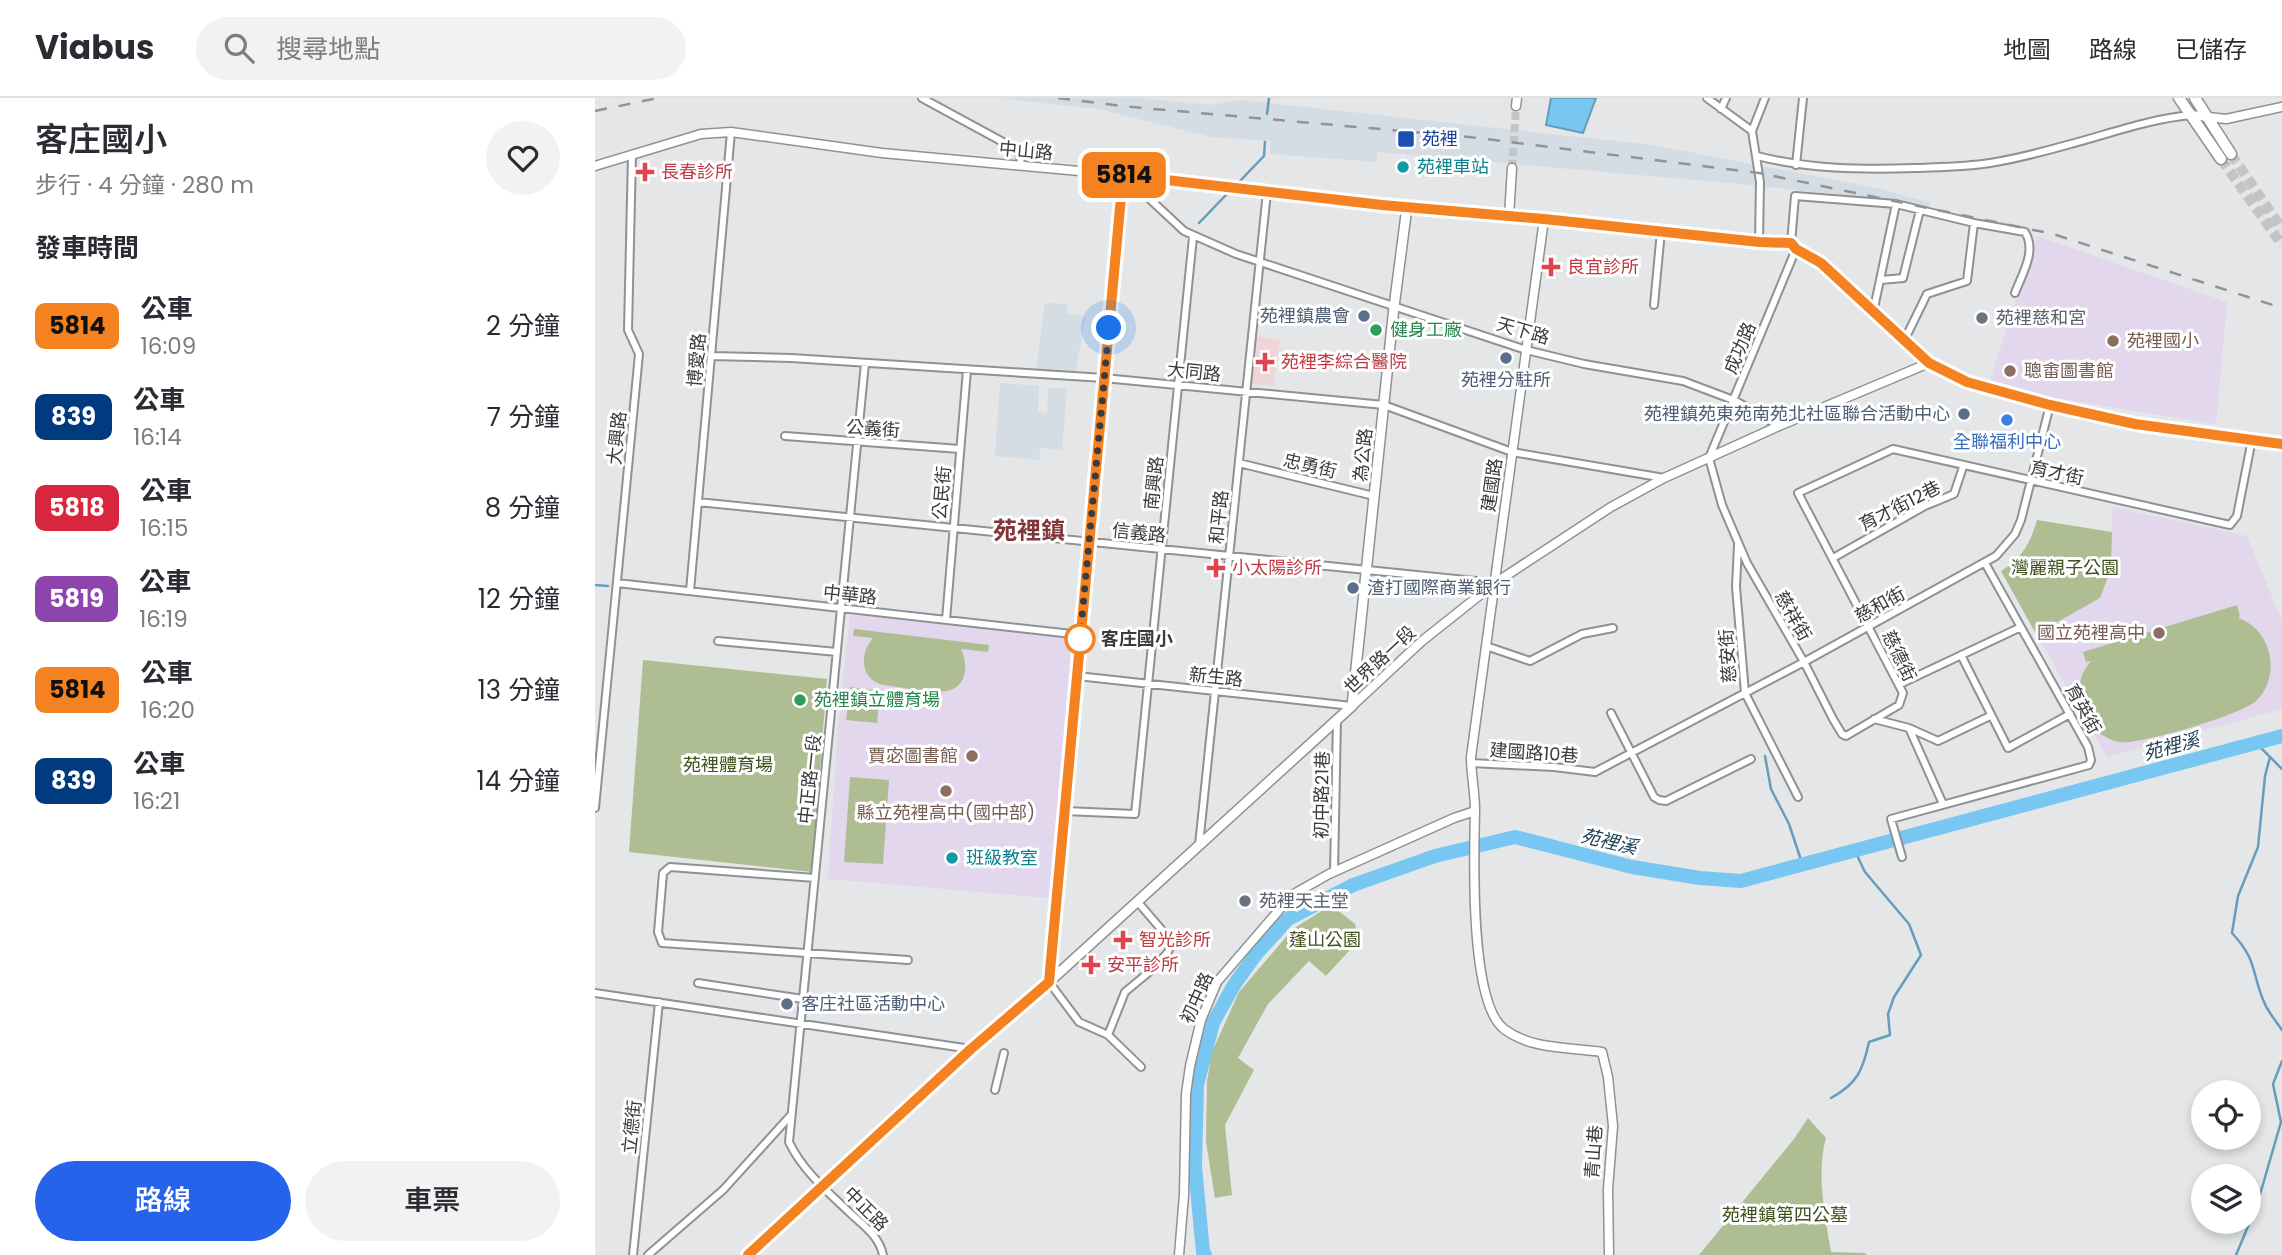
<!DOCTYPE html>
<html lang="zh-TW">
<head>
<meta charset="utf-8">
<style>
  :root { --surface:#fff; --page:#f2f2f3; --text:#2b2b33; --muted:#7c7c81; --line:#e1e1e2; --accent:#2563eb }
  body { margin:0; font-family:Poppins,"Noto Sans TC",sans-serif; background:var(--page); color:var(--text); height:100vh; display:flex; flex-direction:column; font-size:26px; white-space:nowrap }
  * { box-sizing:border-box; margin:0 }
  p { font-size:23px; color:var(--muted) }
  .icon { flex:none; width:38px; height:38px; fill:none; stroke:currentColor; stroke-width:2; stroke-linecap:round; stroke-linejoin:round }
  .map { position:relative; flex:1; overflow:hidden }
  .details { display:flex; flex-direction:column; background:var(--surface); width:595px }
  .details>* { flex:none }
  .badge { padding:0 14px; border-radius:10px; font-size:24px; line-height:46px }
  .controls { position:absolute; left:1596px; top:982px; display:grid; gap:14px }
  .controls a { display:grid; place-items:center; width:70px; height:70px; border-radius:50%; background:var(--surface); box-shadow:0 4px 10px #0003; font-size:35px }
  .you { position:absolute; width:35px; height:35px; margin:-18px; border:5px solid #fff; border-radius:50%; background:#1a73e8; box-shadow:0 0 0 10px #1a73e833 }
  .map>.badge { position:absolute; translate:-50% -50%; box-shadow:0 0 0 4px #fff }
  h2 { padding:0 35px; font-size:26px; line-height:63px }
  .round { display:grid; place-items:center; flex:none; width:74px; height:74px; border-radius:37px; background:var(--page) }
  .headline { display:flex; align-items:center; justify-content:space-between; height:119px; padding:0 35px }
  h1 { font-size:33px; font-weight:600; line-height:52px }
  .primary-button { display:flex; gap:14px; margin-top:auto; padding:14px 35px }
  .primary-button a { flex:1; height:80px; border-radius:42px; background:var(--accent); color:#fff; font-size:28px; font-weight:600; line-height:80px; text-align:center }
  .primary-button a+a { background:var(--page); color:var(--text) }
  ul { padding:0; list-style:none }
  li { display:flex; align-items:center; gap:21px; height:91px; padding:0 35px }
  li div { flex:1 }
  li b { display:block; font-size:26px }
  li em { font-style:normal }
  li .badge { min-width:77px; font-weight:700; text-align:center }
  header { display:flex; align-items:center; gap:42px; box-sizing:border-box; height:98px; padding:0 35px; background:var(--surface); border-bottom:2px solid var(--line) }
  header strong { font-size:33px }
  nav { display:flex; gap:38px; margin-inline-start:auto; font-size:24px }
  .search { width:490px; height:63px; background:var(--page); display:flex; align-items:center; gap:18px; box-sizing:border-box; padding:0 24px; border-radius:38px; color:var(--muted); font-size:26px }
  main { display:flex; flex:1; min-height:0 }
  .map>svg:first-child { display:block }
</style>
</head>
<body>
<header>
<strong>Viabus</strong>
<div class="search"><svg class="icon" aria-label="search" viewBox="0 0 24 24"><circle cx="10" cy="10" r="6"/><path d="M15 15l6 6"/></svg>搜尋地點</div>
<nav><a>地圖</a><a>路線</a><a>已儲存</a></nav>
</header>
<main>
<section class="details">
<div class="headline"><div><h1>客庄國小</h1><p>步行 · 4 分鐘 · 280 m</p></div><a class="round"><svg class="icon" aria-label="heart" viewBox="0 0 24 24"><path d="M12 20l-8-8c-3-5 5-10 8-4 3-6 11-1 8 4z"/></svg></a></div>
<h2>發車時間</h2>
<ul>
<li><span class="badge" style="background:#f58220;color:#111">5814</span><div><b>公車</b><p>16:09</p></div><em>2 分鐘</em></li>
<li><span class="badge" style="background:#003b80;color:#fff">839</span><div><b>公車</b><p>16:14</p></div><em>7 分鐘</em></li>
<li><span class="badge" style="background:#d7263d;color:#fff">5818</span><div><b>公車</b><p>16:15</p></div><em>8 分鐘</em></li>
<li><span class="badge" style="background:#8e44ad;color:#fff">5819</span><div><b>公車</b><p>16:19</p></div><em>12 分鐘</em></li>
<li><span class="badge" style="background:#f58220;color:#111">5814</span><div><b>公車</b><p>16:20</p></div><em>13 分鐘</em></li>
<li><span class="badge" style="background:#003b80;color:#fff">839</span><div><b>公車</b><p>16:21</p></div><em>14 分鐘</em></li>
</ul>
<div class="primary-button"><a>路線</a><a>車票</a></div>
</section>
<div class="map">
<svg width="1687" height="1157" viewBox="0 0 1687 1157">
  <rect width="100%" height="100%" fill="#e4e6e8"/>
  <path fill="#d4dce4" d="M406,0H544L615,7L645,2L1058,47L1282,90L1335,105L1333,112L1256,98L1147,86L782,54V64L675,56V43L616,39L503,11Z
    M450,205L472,206L471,216L491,218L480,274L441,272Z
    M405,285L444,288L443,314L452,315L453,290L472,291L467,352L445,350L444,362L400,358Z"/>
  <path fill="#e2d7ec" d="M1442,138L1632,204L1621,326L1460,300L1395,282Z
    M1517,409L1652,438L1687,523V611L1512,659L1440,534L1516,471Z
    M255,517L477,538L454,800L233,781L243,629Z"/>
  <path fill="#efd5d8" d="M660,238L685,242L678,288L656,286Z"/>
  <path fill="#aebd92" d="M1442,422L1517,434L1516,471L1505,500L1441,536L1406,473C1427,460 1435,446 1442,422Z
    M1642,507L1645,518L1643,520C1677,531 1687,578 1661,603C1646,617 1542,648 1523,644C1507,640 1494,628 1488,613C1481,596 1483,578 1496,563L1491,564L1488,554Z
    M259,531L394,547L393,554L366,551C373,566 373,589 352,593C336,596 306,589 289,587C265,582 264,556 278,540L258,538Z
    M48,562L232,581L217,774L34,754Z
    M255,589L285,593L282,625L251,622Z
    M255,679L294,682L288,766L249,764Z
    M736,807L760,826L763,843L731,878L714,863L673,906L643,960L659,972L630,1027L637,1097L620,1100L611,1044L612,983L617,954L644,894L698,831Z
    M1213,1020L1231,1040C1221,1076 1230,1117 1236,1154L1270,1155L1272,1157H1104L1199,1041Z"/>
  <path fill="#77c7f2" stroke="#659dbb" stroke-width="2" d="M956,0H1001L988,35L951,27Z"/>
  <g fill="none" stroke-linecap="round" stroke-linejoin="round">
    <path stroke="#659dbb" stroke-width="2.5" d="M672,16L674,0
      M643,85L669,58L670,44
      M604,125L632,96
      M0,487L13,488
      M1661,645L1687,671
      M1170,658L1176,691L1194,726L1207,765
      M1675,659L1670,678L1663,749L1643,798L1637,835C1663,863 1656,874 1669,904C1673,914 1681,923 1687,932
      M1236,1000C1262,986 1268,972 1274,944L1295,937L1293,916L1299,899L1326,857L1314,826L1270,774L1259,751
      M1641,1157L1662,1107L1686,1024L1678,986L1687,963"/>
    <path stroke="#77c7f2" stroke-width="14" d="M610,1157L608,1154L600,1069L602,987L618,925L639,887L662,855L693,821L758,787L840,758L920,739L1037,769L1105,780L1146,783L1687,638"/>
    <path stroke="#c2c4c6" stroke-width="8" stroke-dasharray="8 4" stroke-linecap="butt" d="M917,70L921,8"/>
    <path stroke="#c2c4c6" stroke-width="10" stroke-dasharray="10 5" stroke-linecap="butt" d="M1636,56L1687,131
      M1626,61L1687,147"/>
    <g stroke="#8f9192" stroke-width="10">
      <path id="minor" d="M327,0L419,50L425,57L426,68
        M1112,0L1157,33L1165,84L1164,144
        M1126,11L1131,0
        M1157,33L1170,0
        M1162,58C1214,71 1267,72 1320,70C1345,69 1370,69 1395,65C1420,61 1447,54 1472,47C1514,36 1553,21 1596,17
        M1201,67L1208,0
        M528,77L454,884L484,924L513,937L546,969
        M530,78L589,133L641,156L931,252L989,266L1088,283L1141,303L1184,328
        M1301,106L1379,125L1430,134C1442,153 1427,176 1420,195
        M1196,145L1200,98L1301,106L1278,215
        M1201,151L1114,360L1127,407L1152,465L1209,564L1238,621L1247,636L1251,638L1304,607L1308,595L1203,395L1298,351L1635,427L1642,418L1657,341
        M1286,182L1308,180L1325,112
        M1059,207L1066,133
        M1309,243L1332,196L1372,183L1379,125
        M116,258L196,260L509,280L789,307L917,354L1069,380
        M270,265L194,1044C207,1072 233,1094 255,1115C269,1128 284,1138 288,1157
        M190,338L365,351
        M644,365L779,398
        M103,404L900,485
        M1143,447L1141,489L1150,595L1203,699
        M1238,460L1330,408L1359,396L1368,369
        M22,485L486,537
        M95,493L136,34
        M351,522L372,272
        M123,543L242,554
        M891,548L935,563L987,536L1018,530
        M1366,557L1413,650L1475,616
        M482,578L757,608
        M1305,586L1426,529
        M1016,615L1059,699L1064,702L1071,703L1156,661
        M1279,621L1314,630L1343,643L1395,618
        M1314,630L1348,706
        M876,665L959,669L1000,674L1209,564L1401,458L1420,436L1426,422L1455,307
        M0,710L44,256L33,232L37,57
        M470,713L540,716L598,139
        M604,747L672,94
        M1307,759L1296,721L1494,667L1496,662L1493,649L1390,465
        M739,774L742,621
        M220,780L75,769L68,775L63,834L67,845L313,862
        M103,885L208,901
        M0,895L376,951
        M513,937L530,894L559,870L573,854L577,844L542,803
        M400,992L409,955
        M38,1157L64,904
        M53,1157L128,1092L196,1017"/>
    </g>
    <g stroke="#8f9192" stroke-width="11">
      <path id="tertiary" d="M921,8L922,0
        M1596,17L1631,21L1687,9
        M0,68L106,36L136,34L287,55L528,77L787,107L949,121L1164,144L1196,145L1201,151L1226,165L1334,265L1372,284L1455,307L1540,326L1687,346
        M914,118L917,70
        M949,121L876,659C876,676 880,694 880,712C879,756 874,904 909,931C937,952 973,949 1007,954L1013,979L1018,1028L1013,1091L1014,1157
        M757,608L827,543L900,485L1016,409L1069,380L1184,328L1334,265
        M584,1157L589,1097L591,996L595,968L606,922L622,884L697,797L734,776L859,720L880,713"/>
    </g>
    <g stroke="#8f9192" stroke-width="12">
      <path id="secondary" d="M153,1157L376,951L454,884L757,608L799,209L812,109"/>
    </g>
    <g stroke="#8f9192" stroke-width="13">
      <path id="primary" d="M1584,0L1626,61
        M1600,0L1636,56"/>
    </g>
    <use href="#minor" stroke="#fff" stroke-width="6"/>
    <use href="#tertiary" stroke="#fff" stroke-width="8"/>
    <use href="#secondary" stroke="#fff" stroke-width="9"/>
    <use href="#primary" stroke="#fff" stroke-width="10"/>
    <path stroke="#929395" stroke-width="2.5" stroke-dasharray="12 12" stroke-linecap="butt" d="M463,0L526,8L874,39L1164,75L1458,136L1687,210
      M0,13L63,0"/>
  </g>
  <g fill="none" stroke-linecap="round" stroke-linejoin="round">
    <g stroke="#fff" stroke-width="16">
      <path id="line" d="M153,1157L376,951L454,884L528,77L787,107L949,121L1164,144L1196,145L1201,151L1226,165L1334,265L1372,284L1455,307L1540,326L1687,346"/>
    </g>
    <use href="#line" stroke="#f58220" stroke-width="10"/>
    <path stroke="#3a3b3c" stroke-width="7" stroke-dasharray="0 12.6" d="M485,541L514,230"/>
  </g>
  <rect fill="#1a4fb4" stroke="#fff" stroke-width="2.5" x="802" y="32" width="18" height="18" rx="3.5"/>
  <g fill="#0f9aa8" stroke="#fff" stroke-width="2.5">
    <circle cx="808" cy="69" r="7"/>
    <circle cx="357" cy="760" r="7"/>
  </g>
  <g fill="#e0444e" stroke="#fff" stroke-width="2.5">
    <path d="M46.5 63.5h7v7h7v7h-7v7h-7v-7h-7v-7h7z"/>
    <path d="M952.5 158.5h7v7h7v7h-7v7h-7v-7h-7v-7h7z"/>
    <path d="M666.5 253.5h7v7h7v7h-7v7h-7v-7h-7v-7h7z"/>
    <path d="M617.5 459.5h7v7h7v7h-7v7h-7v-7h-7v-7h7z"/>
    <path d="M524.5 831.5h7v7h7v7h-7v7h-7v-7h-7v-7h7z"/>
    <path d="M492.5 856.5h7v7h7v7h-7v7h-7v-7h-7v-7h7z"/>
  </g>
  <g fill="#5c6f8a" stroke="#fff" stroke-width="2.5">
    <circle cx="769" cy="218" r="7"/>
    <circle cx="911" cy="260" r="7"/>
    <circle cx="1369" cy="316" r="7"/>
    <circle cx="758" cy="490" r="7"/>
    <circle cx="192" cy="906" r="7"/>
  </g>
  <g fill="#6b7280" stroke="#fff" stroke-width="2.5">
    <circle cx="1387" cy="220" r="7"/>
    <circle cx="650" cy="803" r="7"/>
  </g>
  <g fill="#2e9e5b" stroke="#fff" stroke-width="2.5">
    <circle cx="781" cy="232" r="7"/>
    <circle cx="205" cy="602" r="7"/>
  </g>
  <g fill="#8d6e63" stroke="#fff" stroke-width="2.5">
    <circle cx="1518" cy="243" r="7"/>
    <circle cx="1415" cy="273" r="7"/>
    <circle cx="1564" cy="535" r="7"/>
    <circle cx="377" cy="658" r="7"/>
    <circle cx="351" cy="693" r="7"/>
  </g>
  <circle fill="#3f7fe0" stroke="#fff" stroke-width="2.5" cx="1412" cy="322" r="7"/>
  <circle fill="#fff" stroke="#f58220" stroke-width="3.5" cx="485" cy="541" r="14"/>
  <g text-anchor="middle" stroke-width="6" stroke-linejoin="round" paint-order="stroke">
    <g font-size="18" fill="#164399" stroke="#fff" text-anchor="start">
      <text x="827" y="47">苑裡</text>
    </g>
    <g font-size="18" fill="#3a3b3c" stroke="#fff">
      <text transform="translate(431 53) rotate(5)" y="6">中山路</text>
      <text transform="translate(928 233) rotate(16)" y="6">天下路</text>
      <text transform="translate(1145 250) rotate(-67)" y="6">成功路</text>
      <text transform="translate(102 262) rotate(-85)" y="6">博愛路</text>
      <text transform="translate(599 274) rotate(6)" y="6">大同路</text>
      <text transform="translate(278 331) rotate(4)" y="6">公義街</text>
      <text transform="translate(22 340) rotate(-84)" y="6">大興路</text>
      <text transform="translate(768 357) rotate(-84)" y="6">為公路</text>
      <text transform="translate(715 368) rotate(13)" y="6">忠勇街</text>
      <text transform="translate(1462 375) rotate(12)" y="6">育才街</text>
      <text transform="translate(559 385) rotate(-84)" y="6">南興路</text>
      <text transform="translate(897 387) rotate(-82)" y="6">建國路</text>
      <text transform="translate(347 395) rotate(-85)" y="6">公民街</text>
      <text transform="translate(1305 408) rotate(-27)" y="6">育才街12巷</text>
      <text transform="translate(624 419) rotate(-84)" y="6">和平路</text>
      <text transform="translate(544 435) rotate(6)" y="6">信義路</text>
      <text transform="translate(255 497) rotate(6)" y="6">中華路</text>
      <text transform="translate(1285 507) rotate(-29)" y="6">慈和街</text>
      <text transform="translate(1198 518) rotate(60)" y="6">慈祥街</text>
      <text transform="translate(1133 558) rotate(-94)" y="6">慈安街</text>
      <text transform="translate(1304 558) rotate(64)" y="6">慈德街</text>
      <text transform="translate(785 562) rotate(-43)" y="6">世界路一段</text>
      <text transform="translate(621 579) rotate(6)" y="6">新生路</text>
      <text transform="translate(1488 611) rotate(61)" y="6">育英街</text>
      <text transform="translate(939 655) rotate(4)" y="6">建國路10巷</text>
      <text transform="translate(215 681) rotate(-84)" y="6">中正路一段</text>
      <text transform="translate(727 697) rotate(-89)" y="6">初中路21巷</text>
      <text transform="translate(602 900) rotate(-66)" y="6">初中路</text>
      <text transform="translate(37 1029) rotate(-84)" y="6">立德街</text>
      <text transform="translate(999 1054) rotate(-86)" y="6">青山巷</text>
      <text transform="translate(271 1111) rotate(45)" y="6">中正路</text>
    </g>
    <g font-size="18" fill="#0d838f" stroke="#fff" text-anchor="start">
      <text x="822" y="75">苑裡車站</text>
      <text x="371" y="766">班級教室</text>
    </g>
    <g font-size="18" fill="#be3a42" stroke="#fff" text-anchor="start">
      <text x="66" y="80">長春診所</text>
      <text x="972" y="175">良宜診所</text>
      <text x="686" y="270">苑裡李綜合醫院</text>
      <text x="637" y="476">小太陽診所</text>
      <text x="544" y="848">智光診所</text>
      <text x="512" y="873">安平診所</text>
    </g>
    <g font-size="18" fill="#4e5e75" stroke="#fff" text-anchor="end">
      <text x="755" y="224">苑裡鎮農會</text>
      <text x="911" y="288" text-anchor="middle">苑裡分駐所</text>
      <text x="1355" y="322">苑裡鎮苑東苑南苑北社區聯合活動中心</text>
      <text x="772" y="496" text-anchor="start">渣打國際商業銀行</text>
      <text x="206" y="912" text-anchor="start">客庄社區活動中心</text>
    </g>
    <g font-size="18" fill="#5b616d" stroke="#fff" text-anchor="start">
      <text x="1401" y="226">苑裡慈和宮</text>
      <text x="664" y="809">苑裡天主堂</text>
    </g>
    <g font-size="18" fill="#27864d" stroke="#fff" text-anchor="start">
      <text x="795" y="238">健身工廠</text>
      <text x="219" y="608">苑裡鎮立體育場</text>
    </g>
    <g font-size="18" fill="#785e54" stroke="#fff" text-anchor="start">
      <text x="1532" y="249">苑裡國小</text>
      <text x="1429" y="279">聰畬圖書館</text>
      <text x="1550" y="541" text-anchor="end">國立苑裡高中</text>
      <text x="363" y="664" text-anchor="end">賈宓圖書館</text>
      <text x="351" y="721" text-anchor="middle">縣立苑裡高中(國中部)</text>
    </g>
    <g font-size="18" fill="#366cbe" stroke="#fff">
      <text x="1412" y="350">全聯福利中心</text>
    </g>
    <g font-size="18" fill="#41501c" stroke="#fff">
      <text x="1470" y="476">灣麗親子公園</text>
      <text x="133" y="673">苑裡體育場</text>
      <text x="730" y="848">蓬山公園</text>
      <text x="1190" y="1123">苑裡鎮第四公墓</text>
    </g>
    <g font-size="18" font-weight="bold" fill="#3a3b3c" stroke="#fff" text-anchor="start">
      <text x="506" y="547">客庄國小</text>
    </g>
    <g font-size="19" font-style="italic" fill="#1f4255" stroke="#fff">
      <text transform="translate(1576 648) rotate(-15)" y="7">苑裡溪</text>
      <text transform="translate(1014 743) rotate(13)" y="7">苑裡溪</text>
    </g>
    <g font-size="24" font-weight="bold" fill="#7e3638" stroke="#fff">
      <text x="434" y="441">苑裡鎮</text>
    </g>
  </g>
</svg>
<div class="controls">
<a><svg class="icon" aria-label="locate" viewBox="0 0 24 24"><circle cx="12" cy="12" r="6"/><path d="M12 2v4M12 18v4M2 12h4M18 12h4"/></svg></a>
<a><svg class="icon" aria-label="layers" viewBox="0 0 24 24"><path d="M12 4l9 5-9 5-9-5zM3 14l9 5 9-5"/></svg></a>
</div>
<div class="you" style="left:514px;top:230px"></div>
<b class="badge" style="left:529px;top:77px;background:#f58220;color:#111">5814</b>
</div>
</main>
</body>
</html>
